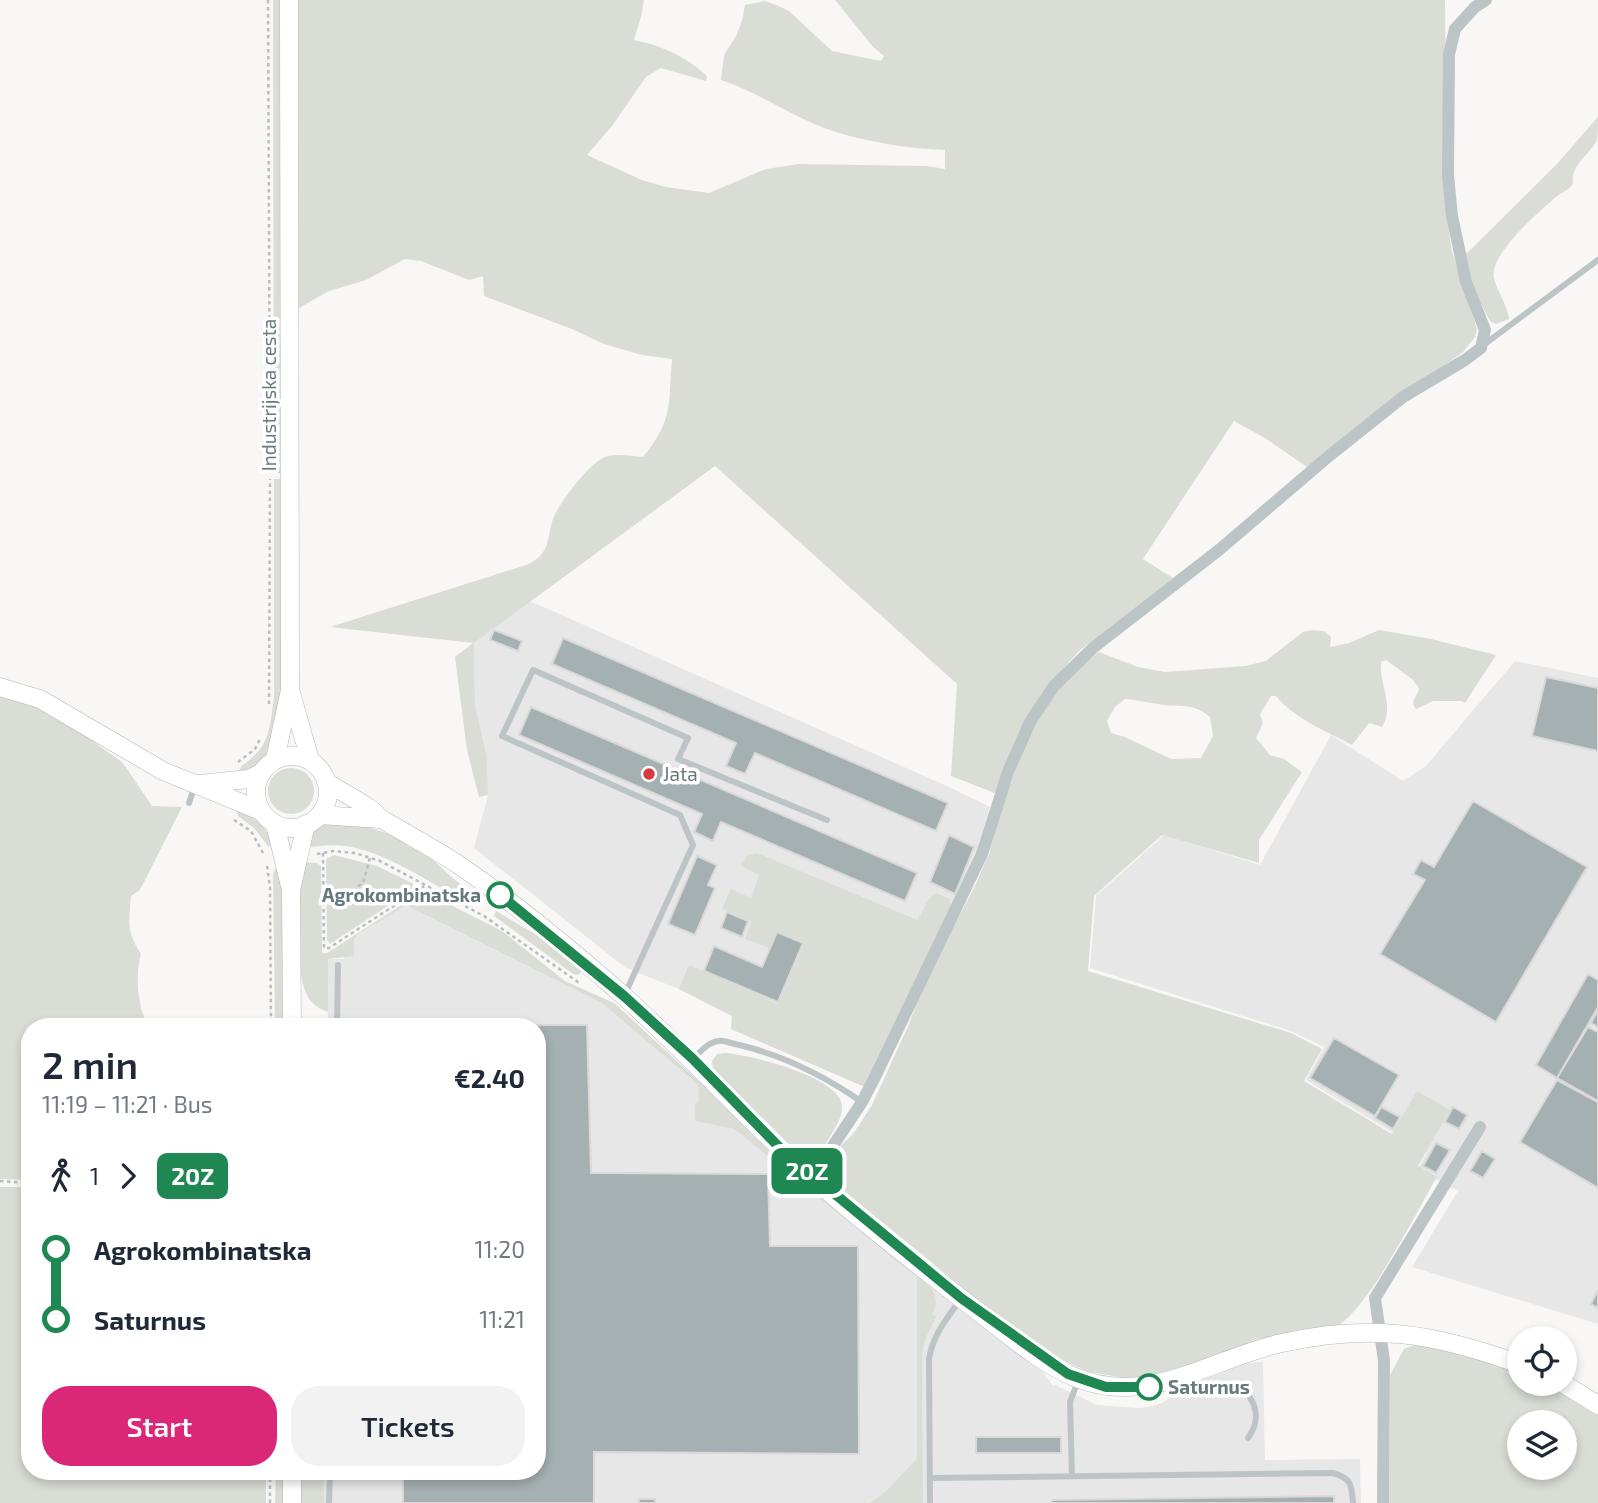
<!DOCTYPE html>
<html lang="en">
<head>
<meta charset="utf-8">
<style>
  :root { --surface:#fff; --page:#f2f2f3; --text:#1f2937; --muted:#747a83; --accent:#db2777 }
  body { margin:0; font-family:"Exo 2",sans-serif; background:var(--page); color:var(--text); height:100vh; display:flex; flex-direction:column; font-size:26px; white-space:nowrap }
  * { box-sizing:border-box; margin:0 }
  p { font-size:23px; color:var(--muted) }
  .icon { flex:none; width:38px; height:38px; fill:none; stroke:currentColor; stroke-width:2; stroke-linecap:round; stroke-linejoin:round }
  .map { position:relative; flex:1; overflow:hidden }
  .drawer { position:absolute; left:21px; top:1018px; width:525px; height:462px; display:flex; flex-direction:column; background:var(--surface); border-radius:28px; box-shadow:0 4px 10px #0003 }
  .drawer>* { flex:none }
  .badge { padding:0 14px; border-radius:10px; font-size:24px; line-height:46px }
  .fabs { position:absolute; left:1507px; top:1326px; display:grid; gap:14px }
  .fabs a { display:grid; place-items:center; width:70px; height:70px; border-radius:50%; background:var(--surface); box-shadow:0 4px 10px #0003; font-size:35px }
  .map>.badge { position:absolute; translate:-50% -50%; box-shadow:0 0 0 4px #fff }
  .legs { display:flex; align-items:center; gap:10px; height:77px; padding:0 21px; font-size:23px }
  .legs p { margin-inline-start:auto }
  .headline { display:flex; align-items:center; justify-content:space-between; height:119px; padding:0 21px }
  h1 { font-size:38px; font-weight:600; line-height:52px }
  .action { display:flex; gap:14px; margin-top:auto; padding:14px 21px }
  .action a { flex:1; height:80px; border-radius:28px; background:var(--accent); color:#fff; font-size:28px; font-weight:600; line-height:80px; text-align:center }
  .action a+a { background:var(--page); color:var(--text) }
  ul { padding:0 21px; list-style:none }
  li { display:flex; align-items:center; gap:24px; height:70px; font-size:26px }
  li i { display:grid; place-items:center; width:10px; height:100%; margin:0 9px; background:currentColor }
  li i::after { content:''; width:18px; height:18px; margin:-9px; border:5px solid; border-radius:50%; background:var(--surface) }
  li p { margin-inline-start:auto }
  li:first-child i { background:linear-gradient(#0000 50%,currentColor 0) }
  li:last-child i { background:linear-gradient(currentColor 50%,#0000 0) }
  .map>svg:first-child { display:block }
</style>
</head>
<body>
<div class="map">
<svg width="1598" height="1503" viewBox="0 0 1598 1503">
  <rect width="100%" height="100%" fill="#f8f7f6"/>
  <path fill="#e6e7e6" d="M530,601L949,787L990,807L978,849L960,893L860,1085L731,1029L732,1016L679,989L626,968L474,848L488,795L487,758L475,704L474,643Z
    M1515,661L1598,678V1324L1412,1267L1458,1191L1418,1169L1426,1153L1306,1080L1324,1047L1291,1031L1090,968L1096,896L1164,835L1260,865L1331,735L1403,781L1425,767Z
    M406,904L602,1003L699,1086V1101L695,1121L734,1129L917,1277L1045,1374L1053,1386L1055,1385L1097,1405L1138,1408L1149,1407L1162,1403L1174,1394L1231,1364L1263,1362L1265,1460L1360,1459L1361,1503H324V1472H537V1027H328V959H343L358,934Z"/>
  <path fill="#daddd5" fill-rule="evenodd" d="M273,0H280L281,464H274Z
    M298,0H644L641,17L634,40C663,46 685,56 707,76L706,81L661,68L646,77L612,126L587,155L642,180L666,187L709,193L766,169L799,164L927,166L945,169V150C910,149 867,142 833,131C794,118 760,93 721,80L724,55L736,36L742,21L745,5L765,1L776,5L789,11L832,51L881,61L884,56L873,47L835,0H1445L1447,220L1452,252L1477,329L1475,337L1463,352L1307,467L1265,438L1234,421L1143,559L1173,578L1079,651L1047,687L997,794L951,776L957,684L715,466L474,643L475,704L487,758L488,795L479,797L467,750L455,657L473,643L330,627L529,564C551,552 546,540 553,519C559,503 590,462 605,457C616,453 631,456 643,457C674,419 668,405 672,359L642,355L604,344L572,329L484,296L483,276L469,280L421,261L405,259L366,280L329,291L299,308Z
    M1598,117C1598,124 1598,134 1597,140C1589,156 1570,165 1573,184C1568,191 1562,192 1556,197C1539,212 1489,254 1494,278C1497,292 1507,303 1509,319L1496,324L1490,321L1476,294L1464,256L1556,165Z
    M274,479H281L283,683L270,751L255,767L239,775L241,766C270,748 270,728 274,696Z
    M1312,630L1324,631L1331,637L1330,647L1349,643L1379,630L1431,639L1496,655L1465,703L1462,701H1433L1416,709C1409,700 1418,697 1419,688L1412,679L1386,660L1381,662C1379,684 1395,706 1382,727L1369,723L1352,745C1326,731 1295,719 1276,696H1271L1260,714L1263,723L1256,738L1270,755L1284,759L1302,772L1259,840V863L1162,835L1094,896L1088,971L1291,1033L1322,1049L1304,1081L1392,1134L1417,1091L1450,1110L1418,1166L1437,1177C1414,1216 1373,1301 1338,1326L1257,1339L1159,1376L1132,1379L1089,1372L1052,1356L1000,1318L833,1182L828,1173L833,1153L853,1134L872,1105L909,1024L927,976L974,888L989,854L1001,808L1031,730L1048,700L1077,669L1099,652L1138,667L1165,672L1245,666L1266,661L1303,632ZM1125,699C1138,700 1150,703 1163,705C1184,707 1193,703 1210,717L1213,736L1201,758L1171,759L1125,737L1111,733L1107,721L1115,707Z
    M0,694L27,702L68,723L123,763L152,806L182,807L140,890L131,896C129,922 126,931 141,954C135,972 137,1012 150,1027H30V1180L0,1179Z
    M268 791a23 23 0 1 1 46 0a23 23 0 1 1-46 0Z
    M235,807C254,817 267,826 274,847L268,846L254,828L238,816Z
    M327,823H359L401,839L428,855L449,875L468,890L461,899C425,880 387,853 346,846C333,844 320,846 307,847L314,831Z
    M757,853L917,920C924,911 926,899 936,893L949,899L951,905L865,1087L731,1029L732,1016L679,989L689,965L778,1004L805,943L777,931L770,948L745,939L751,921L722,909L731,889L751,898L759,875L741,866L747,856Z
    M334,855L377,866L412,883L415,888L330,944L327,940L326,859Z
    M304,862L317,863L321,866L322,953H327L423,891L502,931L565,981L614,1003L624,1012L706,1088L781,1163L930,1287C937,1296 938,1304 932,1314L936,1317L926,1337L922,1352L923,1503H870L885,1492L917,1459V1277L734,1129L695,1121V1105L699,1101L698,1085L602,1003L406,905L358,934L354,940V956L328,959V1012C319,1009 311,1004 307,995C293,968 299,894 304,862Z
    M278,863L283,894V1027H275L273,874Z
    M496,911L540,937L582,971L578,975L573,974L494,916Z
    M725,1053C751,1055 827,1074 840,1099C846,1112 837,1125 831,1135C823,1147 820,1157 804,1158L713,1068L712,1061L717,1054Z
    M0,1187H30V1472H266V1503H0Z
    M1417,1344C1448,1344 1489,1362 1519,1373V1384H1544L1570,1397L1598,1415V1503H1389L1390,1375L1404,1349ZM1519,1423H1564V1468H1519Z
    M276,1472H284V1503H275Z
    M301,1472H324V1503H301Z"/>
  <path fill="#a5b0b2" stroke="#dad9d8" stroke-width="2" d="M494,630L522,641L518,651L490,640Z
    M563,638L948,803L936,831L755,753L745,774L726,766L736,743L552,664Z
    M1546,677L1598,688V751L1532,736Z
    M531,707L917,873L905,901L721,822L713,841L694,832L702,814L519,735Z
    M1473,801L1587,867L1496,1022L1380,954L1425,880L1413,874L1421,860L1434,867Z
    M949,835L974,847L955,894L930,882Z
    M697,856L717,865L708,885L715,888L695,935L668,924Z
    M727,912L748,921L742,937L721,928Z
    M777,932L803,943L778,1002L704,971L714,946L762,967Z
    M1588,974L1598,980V1007L1557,1078L1536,1065Z
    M1598,1010V1027L1591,1023Z
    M404,1025H587L591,1173L768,1174L770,1246H858L859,1454L594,1452V1503H403V1472H537V1027H404Z
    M1588,1027L1598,1032V1101L1557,1078Z
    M1334,1038L1399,1075L1375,1116L1310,1078Z
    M1557,1080L1598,1102V1188L1520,1142Z
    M1381,1107L1400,1117L1393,1129L1375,1118Z
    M1453,1107L1467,1115L1459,1129L1445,1122Z
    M1436,1143L1450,1150L1436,1173L1423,1166Z
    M1482,1151L1495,1159L1483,1178L1470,1171Z
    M1598,1290V1308L1591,1304Z
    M976,1437H1061V1453H976Z
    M1334,1496V1503H1052V1500Z
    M639,1499H655V1503H639Z"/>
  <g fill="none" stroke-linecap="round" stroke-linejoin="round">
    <g stroke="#b0b8ba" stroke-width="19">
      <path id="secondary" d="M0,687L40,699L163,771L261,811
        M291,693L310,760
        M256 792a36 36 0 1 1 72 0a36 36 0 1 1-72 0Z
        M275,760L290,690L289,0
        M326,782C340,791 356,799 369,808C375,812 379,818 385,821C410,836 435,849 459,865C517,905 573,951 626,998C679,1046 728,1098 779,1147C839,1204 906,1256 971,1306C1003,1330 1040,1364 1077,1378C1150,1407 1212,1358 1282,1343C1371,1323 1434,1333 1519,1364
        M199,784L249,779L261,773
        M319,815L381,819
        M275,824L290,886
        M292,1027L291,890L306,824
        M1564,1384L1598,1405
        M292,1503V1472"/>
    </g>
    <path stroke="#b8bdbe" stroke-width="2.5" stroke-dasharray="3.5 3.5" stroke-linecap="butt" d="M268,0L270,459
      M269,704L270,479
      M238,762L255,749L261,737
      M234,820L251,831L263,853
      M323,853L324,948H329L426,885
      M317,854L333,851L355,853L380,861L484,916L578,982L581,980
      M267,866L270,887L271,1027
      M358,886L363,883L370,858
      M0,1181L30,1183
      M270,1503V1472"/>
    <path stroke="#bdc4c5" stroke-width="6" d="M1482,346L1598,260
      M270,470H288
      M189,803L195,785
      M625,994L693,845L680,815L502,736L533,670L688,738L678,759L827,820
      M294,1022L337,1024
      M337,1027L338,965
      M693,1059C700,1052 708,1042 719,1041C723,1040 730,1043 735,1044C780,1054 823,1075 862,1102
      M1248,1438C1258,1424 1259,1411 1249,1396
      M1072,1476L1070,1402L1078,1381
      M930,1478L1333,1473C1351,1478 1352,1485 1353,1503
      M329,1503L330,1472
      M930,1503L929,1359C933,1335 946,1320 960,1300"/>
    <path stroke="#bdc4c5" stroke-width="12" d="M813,1176L862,1102L875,1077L982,854L1008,772L1030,722L1054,686L1094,647L1219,550L1329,456L1403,397L1465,360L1481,348L1485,330L1466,282L1452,216L1448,175L1449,54L1455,29L1475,7L1486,0
      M1383,1503L1384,1361L1375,1298L1480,1127"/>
    <use href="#secondary" stroke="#fff" stroke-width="18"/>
  </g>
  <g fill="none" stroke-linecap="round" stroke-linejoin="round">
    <g stroke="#fff" stroke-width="16">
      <path id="line-1" d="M500,895L624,996L693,1059L780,1148L813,1176L961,1298L1068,1374L1106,1387H1149"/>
    </g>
    <use href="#line-1" stroke="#1f8751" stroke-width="10"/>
  </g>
  <circle fill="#d23c41" stroke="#fff" stroke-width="2.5" cx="649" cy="774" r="7"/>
  <g fill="#fff" stroke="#1f8751" stroke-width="3.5">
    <circle cx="500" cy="895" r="12"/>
    <circle cx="1149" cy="1387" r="12"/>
  </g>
  <g text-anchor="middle" stroke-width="7" stroke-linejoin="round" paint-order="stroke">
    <g font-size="19" fill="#667a7e" stroke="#fff">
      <text transform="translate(269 395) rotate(-90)" y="7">Industrijska cesta</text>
    </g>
    <g font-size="19" fill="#667a7e" stroke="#fff" text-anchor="start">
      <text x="663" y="781">Jata</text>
    </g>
    <g font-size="19" font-weight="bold" fill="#667a7e" stroke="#fff" text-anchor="end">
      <text x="481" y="902">Agrokombinatska</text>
      <text x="1168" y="1394" text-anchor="start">Saturnus</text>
    </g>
  </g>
</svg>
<div class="fabs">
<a><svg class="icon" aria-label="locate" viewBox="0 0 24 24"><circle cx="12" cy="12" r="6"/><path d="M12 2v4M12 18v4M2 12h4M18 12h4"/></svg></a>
<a><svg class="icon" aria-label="layers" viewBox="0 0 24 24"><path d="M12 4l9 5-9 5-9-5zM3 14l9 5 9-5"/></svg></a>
</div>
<b class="badge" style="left:807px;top:1171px;background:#1f8751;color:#fff">20Z</b>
<section class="drawer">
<div class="headline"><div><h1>2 min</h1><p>11:19 – 11:21 · Bus</p></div><b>€2.40</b></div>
<div class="legs"><svg class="icon" aria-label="walk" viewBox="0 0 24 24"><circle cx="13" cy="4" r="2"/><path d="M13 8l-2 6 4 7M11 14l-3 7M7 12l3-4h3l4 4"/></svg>1<svg class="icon" aria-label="forward" viewBox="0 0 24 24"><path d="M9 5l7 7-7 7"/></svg><b class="badge" style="background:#1f8751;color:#fff">20Z</b></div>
<ul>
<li><i style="color:#1f8751"></i><b>Agrokombinatska</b><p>11:20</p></li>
<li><i style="color:#1f8751"></i><b>Saturnus</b><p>11:21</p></li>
</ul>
<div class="action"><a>Start</a><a>Tickets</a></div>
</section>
</div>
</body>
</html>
